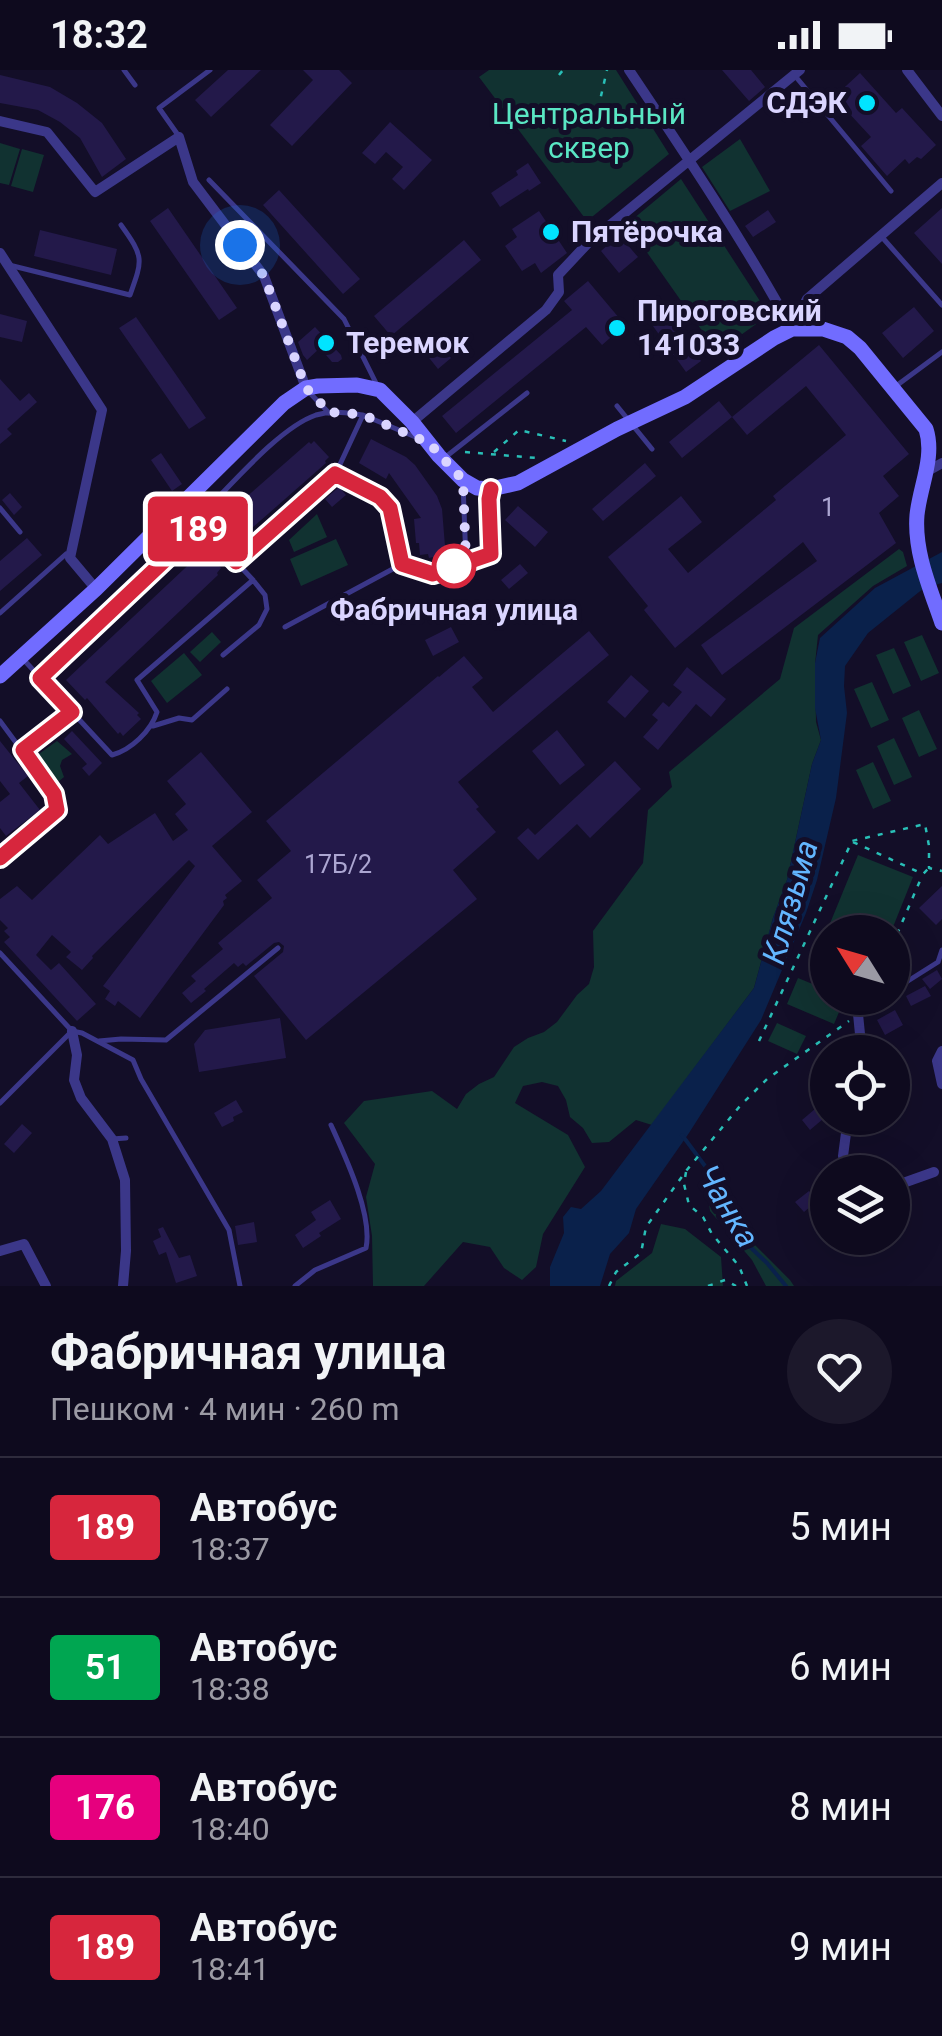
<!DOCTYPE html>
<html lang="ru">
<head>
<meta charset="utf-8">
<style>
  :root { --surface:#0e0a1e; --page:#1c182b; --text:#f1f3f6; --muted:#9b9aa4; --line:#2e2b3c }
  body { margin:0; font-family:Roboto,sans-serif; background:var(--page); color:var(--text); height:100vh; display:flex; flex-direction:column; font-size:38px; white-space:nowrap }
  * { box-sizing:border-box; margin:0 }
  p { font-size:32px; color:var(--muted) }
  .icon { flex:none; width:55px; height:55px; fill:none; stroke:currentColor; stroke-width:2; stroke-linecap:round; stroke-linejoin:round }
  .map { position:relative; height:1216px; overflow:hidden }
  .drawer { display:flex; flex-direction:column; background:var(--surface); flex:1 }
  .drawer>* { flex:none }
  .badge { padding:0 20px; border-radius:8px; font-size:35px; line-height:65px }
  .needle { width:65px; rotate:307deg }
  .controls { position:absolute; left:810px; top:845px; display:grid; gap:20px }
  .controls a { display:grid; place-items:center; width:100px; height:100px; border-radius:50%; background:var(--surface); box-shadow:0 10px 40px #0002,0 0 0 2px var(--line); font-size:50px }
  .you { position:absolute; width:50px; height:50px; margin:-25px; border:8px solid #fff; border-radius:50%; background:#1a73e8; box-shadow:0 0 0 15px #1a73e833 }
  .map>.badge { position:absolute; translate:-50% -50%; box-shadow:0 0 0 5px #fff }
  .round { display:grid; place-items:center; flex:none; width:105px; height:105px; border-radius:52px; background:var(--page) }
  .headline { display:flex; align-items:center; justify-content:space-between; height:170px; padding:0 50px }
  h1 { font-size:48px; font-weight:700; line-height:75px }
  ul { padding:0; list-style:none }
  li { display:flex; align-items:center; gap:30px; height:140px; padding:0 50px; border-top:2px solid var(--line) }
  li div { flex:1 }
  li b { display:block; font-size:38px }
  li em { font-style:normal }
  li .badge { min-width:110px; font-weight:700; text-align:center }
  .status { display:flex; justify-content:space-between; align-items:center; height:70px; padding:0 50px; background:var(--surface); direction:ltr }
  .status svg { height:28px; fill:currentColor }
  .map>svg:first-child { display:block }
</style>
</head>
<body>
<div class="status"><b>18:32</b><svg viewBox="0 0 49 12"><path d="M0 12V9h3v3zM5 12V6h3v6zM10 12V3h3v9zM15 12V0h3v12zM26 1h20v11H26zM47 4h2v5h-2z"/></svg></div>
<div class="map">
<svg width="942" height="1216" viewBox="0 0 942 1216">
  <rect width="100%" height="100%" fill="#130e28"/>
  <path fill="#113231" d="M489,0H616L669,84L587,151L479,7Z
    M740,69L770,121L730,141L702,97Z
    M0,73L20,79L9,115L0,113Z
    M22,79L44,85L33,122L11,116Z
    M681,109L769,245L717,282L627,154Z
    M317,444L327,467L294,482L289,470Z
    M336,469L348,495L301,516L290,489Z
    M899,479L903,482L907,496L873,516L818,565L815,594L816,652L821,670L812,694L787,810L773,848L754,918L652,1055L636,1050L609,1072L592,1073L583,1058L570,1047L566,1030L558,1016L542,1012L523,1016L515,1033L568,1065L585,1097L543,1164L536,1197L522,1210L504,1198L490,1177L463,1172L424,1216H373L372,1166L366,1127L375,1094L344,1053L364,1031L432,1021L457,1039L466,1024L479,1014L494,1007L514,977L528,968L544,962L557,952L577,925L589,914L594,897L593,861L643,793L648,740L672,717L669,702L780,609L794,558Z
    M212,562L221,572L200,592L190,582Z
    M922,565L939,603L921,611L904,572Z
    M894,578L911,616L893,624L876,585Z
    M184,583L202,605L167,633L151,611Z
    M872,612L889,650L871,658L854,619Z
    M919,640L937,679L919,687L902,648Z
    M894,668L912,707L894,715L877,676Z
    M57,671L72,684L62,690L60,696L64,707L58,712L36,686Z
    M873,692L891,731L873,739L856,700Z
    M858,785L913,807L891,862H828L827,901L813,895Z
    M798,908L827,920L828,928H845L834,954L787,934Z
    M777,953L806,966L797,984L768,971Z
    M705,1105L731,1132L752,1172L790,1210L794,1216H766L752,1190L710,1141Z
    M661,1154L685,1159L721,1187L723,1216H615L616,1211L652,1183Z"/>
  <path fill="#0a214b" d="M942,482V513L924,518L868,563L845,596L844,616L847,643L836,728L817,810L806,843L761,950L689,1063L636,1139L629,1163L610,1184L600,1216H550V1197L564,1163L563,1147L571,1137L581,1139L601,1121L754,918L773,848L787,810L812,694L821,670L815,638V593L820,568L875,518Z"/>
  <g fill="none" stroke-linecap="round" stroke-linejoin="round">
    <path stroke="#0a214b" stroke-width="4" d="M682,1065L708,1100L746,1173L767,1193L786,1216"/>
  </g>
  <path fill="#23194a" d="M228,0H261L211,47L195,30Z
    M303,0H339L352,13L292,76L270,55L313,10Z
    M722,0H751L765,17L749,31Z
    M860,3L896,43L902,38L936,75L921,89L917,87L909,94L905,89L887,106L861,76L871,67L834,27Z
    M0,5L50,17L77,33L102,53L126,89L102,107L80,68L60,52L38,40L0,33Z
    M390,52L432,90L404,120L392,109L403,97L386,82L375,94L362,83Z
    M528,93L541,113L529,121L528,119L500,137L491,123L518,105L516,101Z
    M279,120L360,209L343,224L263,135Z
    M168,138L237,238L219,250L150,151Z
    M942,138V194L914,163Z
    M768,140L776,152L753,167L745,156Z
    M539,141L567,183L541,203L535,193L522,201L505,176L517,167L512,159Z
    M40,160L117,179L111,205L34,186Z
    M619,165L638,187L619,203L601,181Z
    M464,170L481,190L391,266L374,246Z
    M588,211L625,255L602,275L586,257L456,363L442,346L572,240L564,231Z
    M655,226L701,291L686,302L640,238Z
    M914,237L934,261L903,288L882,263Z
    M0,244L27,251L22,272L0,267Z
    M136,247L206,348L189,359L119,258Z
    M315,257L341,285L342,289L338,292H332L320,278L307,290L303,285L298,272Z
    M435,268L451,288L438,299L422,279Z
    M819,275L909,384L883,406L899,426L879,443L896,473L722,605L701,575L817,491L803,472L675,578L644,540L648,536L608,487L681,426L702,452L668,479L688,503L776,430L773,426L846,365L806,316L747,365L732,347Z
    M0,309L20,331L29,323L37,332L7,359L12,364L0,374Z
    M719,331L732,347L682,388L669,372Z
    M371,369L406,387L415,395L437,426L442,439L445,476H443L441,485L429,488L428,484L420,485L419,473H416L414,449L421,448L389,403L386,409L359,393Z
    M314,371L329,387L325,391L326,393L243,466L242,464L236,469L221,452L227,447L226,445L309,372L311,374Z
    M161,383L182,414L172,421L151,390Z
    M645,393L656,406L603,451L592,439Z
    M339,417L346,425L332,437L325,429Z
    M10,423L22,437L14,445L2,430Z
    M518,436L548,462L535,477L505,450Z
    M27,468L42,485L0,521V491Z
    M205,481L221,498L217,503L218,505L105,612L139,643L137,645L141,649L123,666L120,662L118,664L87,628L85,630L66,610L200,484L201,485Z
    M520,494L528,503L509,519L501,510Z
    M451,557L459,572L433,586L425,570Z
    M589,561L609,585L458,712L479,737L476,739L496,762L453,800L477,829L306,970L254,906L283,882L284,876L279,872L274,873L246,896L243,893L238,897L234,893L204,919L206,921L191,933L182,923L196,911L191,906L223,879L218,873L272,828L257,810L291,781L266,751L438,606L439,607L464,586L483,608L472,617L493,642Z
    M687,597L726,629L711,647L696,634L658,680L643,667L658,650L652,645L663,632L669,637L682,622L673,615Z
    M631,605L649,621L625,648L607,632Z
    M557,660L585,695L560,715L532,681Z
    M72,661L102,693L89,706L82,698L87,694L64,669Z
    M0,671L28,706L19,713L40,740L6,766L0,758V732L10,724L0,711Z
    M201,682L252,742L212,776L242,811L225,825L227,828L223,831L224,835L140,948L118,931L115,936L105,929L110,921L103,916L195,796L189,790L92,886L93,888L82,900L66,887L71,882L52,865L36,885L51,900L59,893L96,934L77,951L4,872L10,867L4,861L8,858L0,850V829L17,816L32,830L100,765L108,774L155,743L173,771L188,760L175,744L186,734L167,711Z
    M615,691L641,719L590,768L577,754L538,790L517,768L528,758L535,765Z
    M942,816V849L936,855L919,838Z
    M937,900L942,909L930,919L922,909Z
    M925,916L931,926L911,936L906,926Z
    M895,940L903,955L885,965L877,950Z
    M280,948L286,988L199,1002L194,974L205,960Z
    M236,1030L243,1042L233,1047L234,1051L222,1057L214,1043Z
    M815,1039L823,1049L810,1060L802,1050Z
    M22,1054L32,1063L14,1083L4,1074Z
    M809,1121L817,1131L804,1142L795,1132Z
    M330,1130L341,1149L319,1163L321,1166L303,1178L295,1165L316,1150L311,1142Z
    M254,1152L257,1172L238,1175L235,1156Z
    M163,1157L179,1188L190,1185L197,1206L176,1213L166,1182L159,1185L153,1171L161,1167L158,1159Z"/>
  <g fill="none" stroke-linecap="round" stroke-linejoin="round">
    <path stroke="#29bfb7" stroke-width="2.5" stroke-dasharray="5 8" stroke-linecap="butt" d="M559,5L563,0
      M598,39L607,0
      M465,382L537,388
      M494,382L519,360L566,371
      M853,772L923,804L929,798
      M892,876L922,806
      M759,971L852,771L925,754L929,776V798L942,801
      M686,1102L684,1114L689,1135L703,1147L712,1164L739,1196L747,1216
      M609,1216L616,1202L641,1183L646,1157L686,1101L740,1036L767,1009L849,951
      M708,1216L725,1210L736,1216"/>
    <path stroke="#3b3789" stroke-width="5" d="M124,0L135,15
      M796,7L891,121
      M178,65L159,38L210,0
      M209,110L344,249L378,317
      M881,166L942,235
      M9,195L130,225C143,189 144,187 121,155
      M896,316L942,282
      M307,320L329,343
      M617,336L652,379
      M443,389L527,323
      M335,405L380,427L390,438L402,494
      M463,413L466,492
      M0,438L20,462
      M197,449C228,419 278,358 316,345C332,340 347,343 363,345
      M236,492L335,405L363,345L418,368
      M0,543L66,484
      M285,557L402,494L433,503L491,484L490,423
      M223,585L259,555L267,539L265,525L253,510
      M23,589L112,685C131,680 151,661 157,642L137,610L253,510L183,435
      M40,608L202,455
      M0,651L54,724L57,740L0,788
      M153,656L179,648L192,650L227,619
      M23,680L72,642
      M0,883L72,961L82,963L133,990L141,1009L229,1160L240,1216
      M938,892L942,880
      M892,921L938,892
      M858,944L883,928
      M99,971L121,969L166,970L278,878
      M0,1033L70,963
      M112,1069L126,1068
      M295,1216L315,1200L366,1178C373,1145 345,1086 331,1055"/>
    <path stroke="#3b3789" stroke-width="10" d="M629,0C686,85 743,170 792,259
      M907,0L942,46
      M0,51L47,62L95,122L179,67L193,112L264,206L306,318
      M0,183L102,340L70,488L96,519
      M792,259L807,229L942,113
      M412,352L546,240L559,222L558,205L588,173L800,0
      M926,402L942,393
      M72,961L77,985L74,1010L81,1028L112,1069L125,1110L126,1181L123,1216
      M942,981L937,991L942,1014
      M857,982L860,964L858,944
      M848,1048L843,1086L853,1102
      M892,1117L934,1102
      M0,1181L24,1174L46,1216"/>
    <path stroke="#716cff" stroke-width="15" d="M0,606L96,519L284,333L306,318L318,316L357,315L380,320L412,352L439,386L463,410L477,418L491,419L518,413L617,359L685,327L774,268L792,259H823L847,267L860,278L926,359C935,387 920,416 917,445C914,482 930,518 942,553"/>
  </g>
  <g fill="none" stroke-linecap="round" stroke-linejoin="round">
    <g stroke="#fff" stroke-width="22">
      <path id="line" d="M0,788L57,740L54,724L23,680L72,642L40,608L202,455L236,492L335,404L380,427L390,438L402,494L433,504L491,484L489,429L491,419"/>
    </g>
    <use href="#line" stroke="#d7263d" stroke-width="15"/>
    <path stroke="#dad5ff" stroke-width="10" stroke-dasharray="0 18" d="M240,175L264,206L306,318L330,343L339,342L363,345L429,373L463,410L466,492L454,496"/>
  </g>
  <g fill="#01e4ff" stroke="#130e28" stroke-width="4">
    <circle cx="867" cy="33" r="10"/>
    <circle cx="551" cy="162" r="10"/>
    <circle cx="617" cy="258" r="10"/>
    <circle cx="326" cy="273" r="10"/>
  </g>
  <circle fill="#fff" stroke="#d7263d" stroke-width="5" cx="454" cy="496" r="20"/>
  <g text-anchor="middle" stroke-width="10" stroke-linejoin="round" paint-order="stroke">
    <g font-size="25" fill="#aca6d2">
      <text x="828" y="446">1</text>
      <text x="338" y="803">17Б/2</text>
    </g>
    <g font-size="30" font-weight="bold" fill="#dad5ff" stroke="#130e28" text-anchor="start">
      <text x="847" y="43" text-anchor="end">СДЭК</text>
      <text x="571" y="172">Пятёрочка</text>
      <text x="637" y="251">Пироговский<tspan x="637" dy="34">141033</tspan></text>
      <text x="346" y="283">Теремок</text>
    </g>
    <g font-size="30" fill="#5ae6c4" stroke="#130e28">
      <text x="589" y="54">Центральный<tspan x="589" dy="34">сквер</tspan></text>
    </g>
    <g font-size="30" font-weight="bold" fill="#dad5ff" stroke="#130e28">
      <text x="454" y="550">Фабричная улица</text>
    </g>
    <g font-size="32" font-style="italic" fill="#63b6ff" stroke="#130e28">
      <text transform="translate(790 832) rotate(-74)" y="11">Клязьма</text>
      <text transform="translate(728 1136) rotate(59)" y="11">Чанка</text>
    </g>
  </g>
</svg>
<div class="controls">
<a><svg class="needle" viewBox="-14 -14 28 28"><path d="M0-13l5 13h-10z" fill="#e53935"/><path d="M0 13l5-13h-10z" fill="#9b9aa4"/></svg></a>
<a><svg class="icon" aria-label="locate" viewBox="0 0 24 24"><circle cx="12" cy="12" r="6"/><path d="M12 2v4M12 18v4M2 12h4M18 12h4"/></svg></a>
<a><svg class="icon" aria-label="layers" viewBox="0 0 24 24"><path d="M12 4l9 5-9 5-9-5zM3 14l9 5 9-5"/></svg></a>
</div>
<div class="you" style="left:240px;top:175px"></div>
<b class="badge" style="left:198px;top:459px;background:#d7263d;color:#fff">189</b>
</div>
<section class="drawer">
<div class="headline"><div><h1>Фабричная улица</h1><p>Пешком · 4 мин · 260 m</p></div><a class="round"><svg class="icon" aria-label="heart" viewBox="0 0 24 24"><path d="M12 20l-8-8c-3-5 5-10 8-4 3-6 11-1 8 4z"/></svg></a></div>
<ul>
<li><span class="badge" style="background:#d7263d;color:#fff">189</span><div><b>Автобус</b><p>18:37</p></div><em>5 мин</em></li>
<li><span class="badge" style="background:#00a651;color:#fff">51</span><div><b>Автобус</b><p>18:38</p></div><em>6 мин</em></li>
<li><span class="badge" style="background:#e6007e;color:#fff">176</span><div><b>Автобус</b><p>18:40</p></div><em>8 мин</em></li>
<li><span class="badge" style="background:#d7263d;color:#fff">189</span><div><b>Автобус</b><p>18:41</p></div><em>9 мин</em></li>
</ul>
</section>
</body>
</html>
